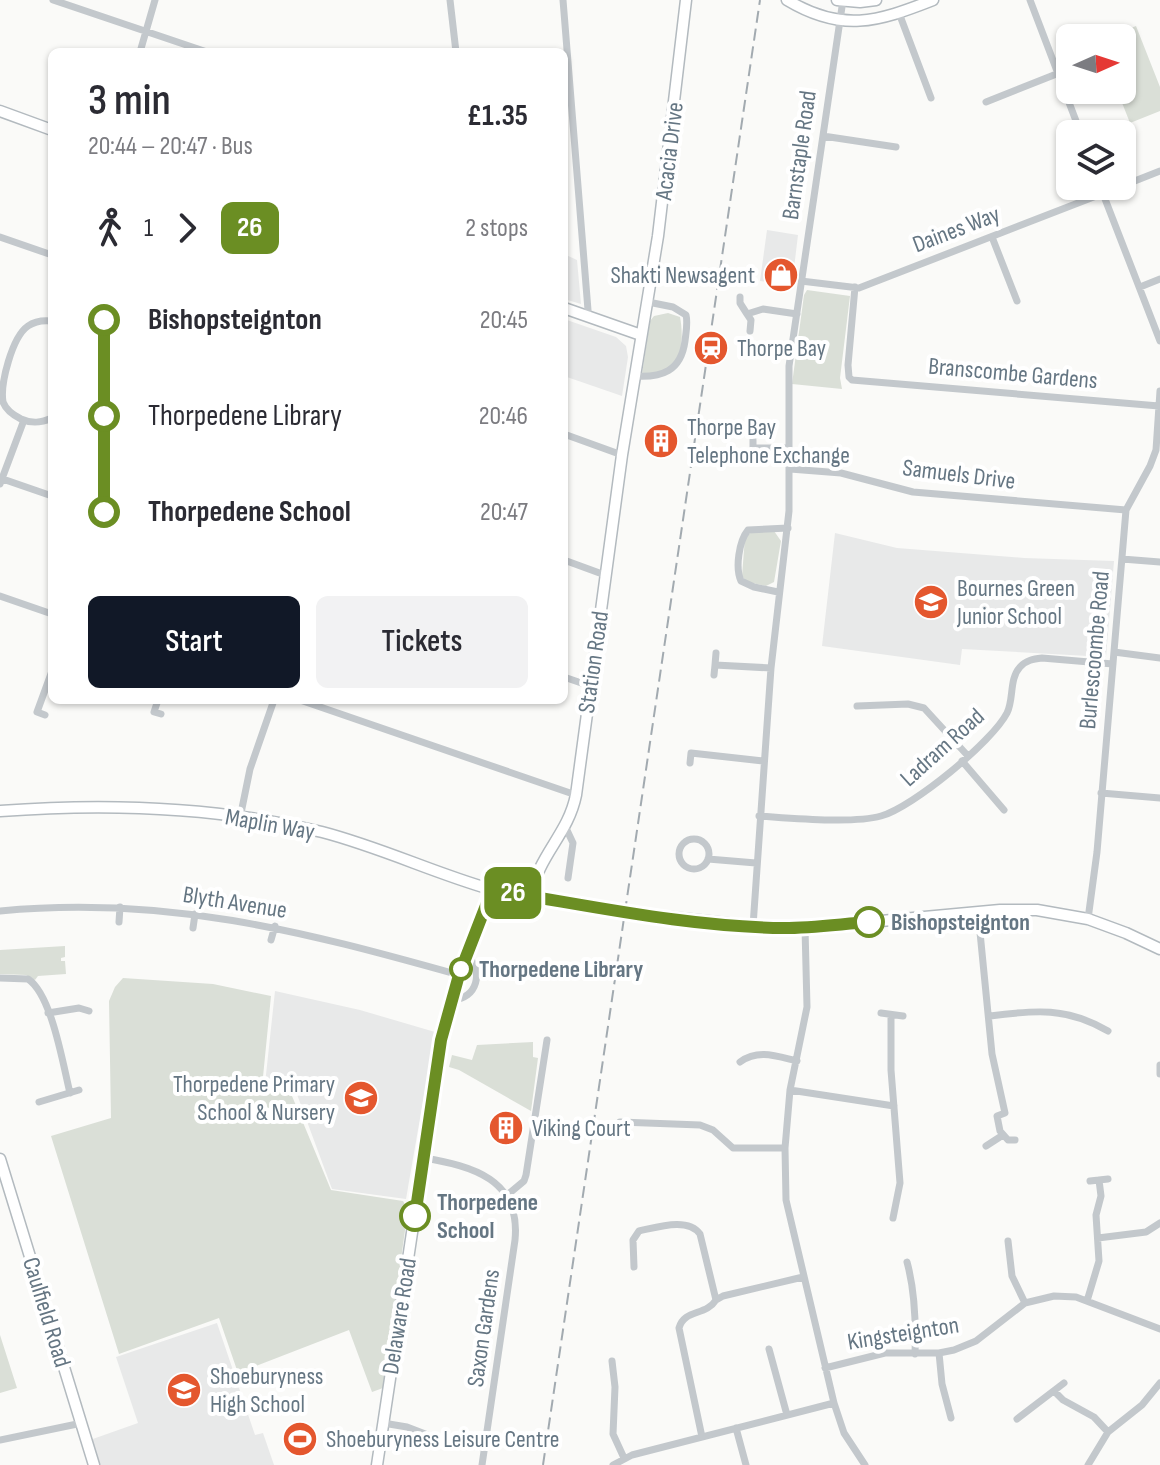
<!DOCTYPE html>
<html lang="en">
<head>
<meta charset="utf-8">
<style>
  :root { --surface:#fff; --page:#f2f2f3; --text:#2b2b33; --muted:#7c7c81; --accent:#111827 }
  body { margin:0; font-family:"Sofia Sans Condensed",sans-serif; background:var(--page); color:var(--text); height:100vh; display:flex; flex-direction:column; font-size:30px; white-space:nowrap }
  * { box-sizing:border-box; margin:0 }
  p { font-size:26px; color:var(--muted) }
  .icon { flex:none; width:44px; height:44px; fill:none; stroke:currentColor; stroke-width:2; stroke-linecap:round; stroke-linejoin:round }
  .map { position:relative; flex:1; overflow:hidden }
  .sheet { position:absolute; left:48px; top:48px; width:520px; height:656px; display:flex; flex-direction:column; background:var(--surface); border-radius:12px; box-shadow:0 2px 6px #0004 }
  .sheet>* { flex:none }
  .badge { padding:0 16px; border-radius:12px; font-size:28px; line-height:52px }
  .needle { width:52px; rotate:87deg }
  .tools { position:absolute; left:1056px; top:24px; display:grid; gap:16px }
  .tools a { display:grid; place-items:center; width:80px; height:80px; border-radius:12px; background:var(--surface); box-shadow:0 2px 6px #0004; font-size:40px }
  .map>.badge { position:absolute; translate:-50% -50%; box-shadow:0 0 0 4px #fff }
  .legs { display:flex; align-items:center; gap:12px; height:88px; padding:0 40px; font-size:26px }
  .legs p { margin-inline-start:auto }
  .overview { display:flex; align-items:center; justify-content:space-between; height:136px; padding:0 40px }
  h1 { font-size:44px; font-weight:600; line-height:60px }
  .action { display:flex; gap:16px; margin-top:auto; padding:16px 40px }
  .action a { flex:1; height:92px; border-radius:12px; background:var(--accent); color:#fff; font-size:32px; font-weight:600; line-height:92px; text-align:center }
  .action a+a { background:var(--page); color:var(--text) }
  ul { padding:0 40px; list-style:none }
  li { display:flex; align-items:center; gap:28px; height:96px; font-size:30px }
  li i { display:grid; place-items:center; width:12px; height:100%; margin:0 10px; background:currentColor }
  li i::after { content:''; width:20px; height:20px; margin:-10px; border:6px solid; border-radius:50%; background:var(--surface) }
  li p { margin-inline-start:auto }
  li:first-child i { background:linear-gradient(#0000 50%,currentColor 0) }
  li:last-child i { background:linear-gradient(currentColor 50%,#0000 0) }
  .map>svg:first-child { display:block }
</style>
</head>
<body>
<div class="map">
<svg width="1160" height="1465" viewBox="0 0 1160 1465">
  <rect width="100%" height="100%" fill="#fafaf8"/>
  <path fill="#e8e9e9" d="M767,230L798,235L792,285L760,281Z
    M564,254L577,260L581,304L564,299Z
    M564,319L616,337L626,346L628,357L622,396L564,376Z
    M835,533L897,548L1024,558L1114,561L1106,657L962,649L960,665L822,646Z
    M275,991L360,1010L435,1032L406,1199L332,1189L295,1089L265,1084Z
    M217,1323L255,1435L263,1433L274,1465H98L90,1440L138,1423L116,1357Z"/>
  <path fill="#dadfd7" d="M1136,26L1160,87V111L1130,123L1117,90H1122V38H1105Z
    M807,290L850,296L840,378L842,389L792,384L804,295Z
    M668,313L680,317C683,332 684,362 667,371C660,374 650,373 642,374L650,321L654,316Z
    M774,531L781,541L774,582L766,586L747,582L742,576L745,537L752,532Z
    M65,946V957L61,958V961H65L66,974L38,976L35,980L26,975L0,974V950Z
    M123,978L213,984L271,996L262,1087L292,1096L331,1190L403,1201L408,1209L383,1388L372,1392L349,1330L238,1373L219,1318L119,1354L51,1136L111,1118L109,1001L115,987Z
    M533,1042V1057L538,1058L531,1111L459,1070L449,1067L452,1055L472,1060L477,1045Z
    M0,1335L17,1388L0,1393Z"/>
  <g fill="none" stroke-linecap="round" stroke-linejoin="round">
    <g stroke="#b3babf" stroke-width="13">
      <path id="secondary" d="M787,0C842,33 877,22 933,0
        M837,0L860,2L876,0
        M0,111L52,130
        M564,308L641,335
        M0,811C106,803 219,807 322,832C380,847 434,873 490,889C529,900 571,904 611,910
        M531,896C538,855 568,835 576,795L622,455L658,236L686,0
        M642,914L753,926L805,928L1000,910H1037L1088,919L1126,933L1160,949
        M0,1159L94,1465
        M377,1465L441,1040L459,975L492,890"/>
    </g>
    <path stroke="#c3c8cc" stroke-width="7" d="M53,0L207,52
      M450,0L456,52
      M563,0L588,310L586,316
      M1030,0L1081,134
      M899,13L931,98
      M140,52L155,0
      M986,102L1059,73
      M823,136L896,147
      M1100,186L1160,341
      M1122,186L1160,171
      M0,237L52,255
      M992,237L1017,301
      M801,281L859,288L1122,186
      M855,287L848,365L849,377L852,380L1159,406
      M1140,287L1160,279
      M740,297V303L747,314
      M52,321C43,320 35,321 28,326C12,337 0,384 3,402C6,410 13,415 21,419C32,424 41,423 52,418
      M750,331L751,320L747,314L763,309L797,314
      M634,376C662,378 681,371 685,341C686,332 688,323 686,315L673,307L648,302
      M564,434L622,455
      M753,440V448H789
      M790,469L841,473L913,492L1126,510
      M0,478L52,496
      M0,484L24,420
      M1122,559L1160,562
      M564,560L605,575
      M778,592L754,587L741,581C735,568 739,541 748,530L788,528
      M0,596L52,614
      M1114,652L1160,658
      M715,665L716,653
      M714,675L715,665L771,668
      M564,677L590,686
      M158,700L154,712L161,714
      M300,700L576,795
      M857,706L908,704L924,708L968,756
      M45,715L37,712L52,671
      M962,761L1004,810
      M690,763L691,753L763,761
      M1101,793L1160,798
      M759,816C790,818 852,824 881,816C913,807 992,742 1007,713C1014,699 1009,679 1020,667C1026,660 1034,659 1042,658L1113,664
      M240,818L250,769L274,700
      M565,826L573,843L568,878
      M679 854a15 15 0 1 1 30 0a15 15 0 1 1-30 0Z
      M708,859L756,863
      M0,911C165,895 302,931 459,975
      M978,912L992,1054L1005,1113L997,1116L1000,1131L1008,1140H1015
      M1088,919L1097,852L1126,510L1150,466L1156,450L1160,391
      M119,922L120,907
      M753,926L771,668L789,511V366L843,0
      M193,928L195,914
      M805,928L807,1007L790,1090L785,1148L786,1200L834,1403L844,1433L865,1465
      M271,940L275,926
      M0,978L28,979C52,995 63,1065 70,1093
      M452,999C477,1001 485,969 466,955
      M48,1013L79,1008L89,1011
      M881,1013L903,1016
      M891,1015V1070L900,1183L893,1218
      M990,1016C1035,1010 1067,1007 1108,1031
      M740,1062C758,1049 776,1056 797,1061
      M1160,1065V1074
      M790,1090L894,1106
      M39,1102L79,1090
      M620,1122L700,1125L713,1130L733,1148H785
      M986,1146L1003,1135
      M424,1158C472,1166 521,1179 515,1240L482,1465
      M1090,1181L1108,1179
      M506,1196L524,1181L526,1175L547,1040
      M1098,1238L1146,1232L1160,1223
      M1008,1241L1012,1276L1025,1303
      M907,1262C915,1291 916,1324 915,1354
      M634,1267L633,1240L639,1231C658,1227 688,1217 700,1234L716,1300C706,1316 684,1309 679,1328L702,1437
      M716,1300L723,1296L803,1277
      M1087,1301L1099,1261L1096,1215L1101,1196L1099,1180
      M769,1349L787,1415
      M939,1353L942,1384L951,1418
      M612,1361L615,1387L613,1434L624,1458
      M825,1368L885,1353H939L954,1350L976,1341L1025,1303L1054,1296L1076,1297L1160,1329
      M1054,1391L1063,1400L1094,1417L1108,1432
      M1017,1419L1064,1383
      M383,1423L407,1427L441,1440L485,1448
      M736,1428L746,1465
      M0,1440L82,1423
      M613,1465L632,1455L834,1403
      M1088,1465L1108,1432L1142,1405L1160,1383"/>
    <use href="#secondary" stroke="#fff" stroke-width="10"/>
    <path stroke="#a2aab0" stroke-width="2" stroke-dasharray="12 6" stroke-linecap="butt" d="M543,1465L760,0"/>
    <g stroke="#b3babf" stroke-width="13" stroke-linecap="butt">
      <path id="secondary-bridge" d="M611,910L642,914"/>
    </g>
    <use href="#secondary-bridge" stroke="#fff" stroke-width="10"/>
  </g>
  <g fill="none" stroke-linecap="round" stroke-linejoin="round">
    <g stroke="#fff" stroke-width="18">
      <path id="line-1" d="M415,1216L441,1040L459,975L492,890C588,905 686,927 784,928C812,928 841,924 869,922"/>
    </g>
    <use href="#line-1" stroke="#6b8e23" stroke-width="12"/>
  </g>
  <defs>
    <g id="shop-disc" transform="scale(1.8)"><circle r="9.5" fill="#e4572e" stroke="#fff"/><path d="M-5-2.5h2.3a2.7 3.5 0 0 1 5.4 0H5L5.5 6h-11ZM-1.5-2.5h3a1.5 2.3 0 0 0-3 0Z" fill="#fff"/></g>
    <g id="station-disc" transform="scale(1.8)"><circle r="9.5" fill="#e4572e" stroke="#fff"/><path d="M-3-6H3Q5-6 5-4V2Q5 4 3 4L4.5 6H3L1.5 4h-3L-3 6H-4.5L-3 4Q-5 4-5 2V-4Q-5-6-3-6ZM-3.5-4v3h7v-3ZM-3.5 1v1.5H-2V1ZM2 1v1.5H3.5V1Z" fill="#fff"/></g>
    <g id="building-disc" transform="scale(1.8)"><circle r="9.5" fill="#e4572e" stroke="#fff"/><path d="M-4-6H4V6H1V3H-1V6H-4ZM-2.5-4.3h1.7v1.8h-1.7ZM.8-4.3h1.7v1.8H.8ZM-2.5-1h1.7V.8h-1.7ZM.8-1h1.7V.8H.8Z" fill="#fff"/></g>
    <g id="school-disc" transform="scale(1.8)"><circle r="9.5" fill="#e4572e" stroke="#fff"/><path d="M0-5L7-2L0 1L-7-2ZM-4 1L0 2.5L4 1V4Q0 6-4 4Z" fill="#fff"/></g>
    <g id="stadium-disc" transform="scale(1.8)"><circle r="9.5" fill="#e4572e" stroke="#fff"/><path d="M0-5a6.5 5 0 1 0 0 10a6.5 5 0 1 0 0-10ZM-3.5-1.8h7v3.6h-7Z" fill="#fff"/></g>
  </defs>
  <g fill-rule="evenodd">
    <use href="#shop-disc" x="781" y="275"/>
    <use href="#station-disc" x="711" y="348"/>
    <use href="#building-disc" x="661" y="441"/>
    <use href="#school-disc" x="931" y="602"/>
    <use href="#school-disc" x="361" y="1098"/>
    <use href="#building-disc" x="506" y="1128"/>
    <use href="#school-disc" x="184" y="1390"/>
    <use href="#stadium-disc" x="300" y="1439"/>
  </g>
  <g fill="#fff" stroke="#6b8e23" stroke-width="4">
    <circle cx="869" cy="922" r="14"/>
    <circle cx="461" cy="969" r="10"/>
    <circle cx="415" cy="1216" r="14"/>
  </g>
  <g text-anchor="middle" stroke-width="8" stroke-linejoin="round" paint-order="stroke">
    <g font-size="24" fill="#657683" stroke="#fff">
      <text transform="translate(669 151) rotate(-83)" y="8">Acacia Drive</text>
      <text transform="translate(799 155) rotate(-82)" y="8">Barnstaple Road</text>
      <text transform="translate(956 229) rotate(-21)" y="8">Daines Way</text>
      <text transform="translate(1013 373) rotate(5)" y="8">Branscombe Gardens</text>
      <text transform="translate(959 474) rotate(7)" y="8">Samuels Drive</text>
      <text transform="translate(1094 650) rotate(-85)" y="8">Burlescoombe Road</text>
      <text transform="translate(593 662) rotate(-82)" y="8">Station Road</text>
      <text transform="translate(942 747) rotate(-42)" y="8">Ladram Road</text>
      <text transform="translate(270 824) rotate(10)" y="8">Maplin Way</text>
      <text transform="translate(235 902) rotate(9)" y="8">Blyth Avenue</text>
      <text transform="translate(47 1312) rotate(73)" y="8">Caulfield Road</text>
      <text transform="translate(399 1316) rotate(-81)" y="8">Delaware Road</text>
      <text transform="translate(483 1328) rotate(-82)" y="8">Saxon Gardens</text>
      <text transform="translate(903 1333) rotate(-9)" y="8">Kingsteignton</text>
    </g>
    <g font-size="24" fill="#657683" stroke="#fff" text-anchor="start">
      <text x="755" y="283" text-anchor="end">Shakti Newsagent</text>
      <text x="737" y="356">Thorpe Bay</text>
      <text x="687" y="435">Thorpe Bay<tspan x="687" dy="28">Telephone Exchange</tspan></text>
      <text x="957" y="596">Bournes Green<tspan x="957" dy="28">Junior School</tspan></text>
      <text x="335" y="1092" text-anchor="end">Thorpedene Primary<tspan x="335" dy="28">School &amp; Nursery</tspan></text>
      <text x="532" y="1136">Viking Court</text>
      <text x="210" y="1384">Shoeburyness<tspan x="210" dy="28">High School</tspan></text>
      <text x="326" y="1447">Shoeburyness Leisure Centre</text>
    </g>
    <g font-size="24" font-weight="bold" fill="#657683" stroke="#fff" text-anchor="start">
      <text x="891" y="930">Bishopsteignton</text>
      <text x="479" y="977">Thorpedene Library</text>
      <text x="437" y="1210">Thorpedene<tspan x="437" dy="28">School</tspan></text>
    </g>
  </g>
</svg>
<div class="tools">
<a><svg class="needle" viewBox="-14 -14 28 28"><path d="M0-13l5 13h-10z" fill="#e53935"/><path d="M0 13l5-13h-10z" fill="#7c7c81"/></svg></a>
<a><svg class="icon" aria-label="layers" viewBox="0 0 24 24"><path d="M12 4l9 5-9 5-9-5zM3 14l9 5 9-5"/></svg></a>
</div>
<b class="badge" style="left:513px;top:893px;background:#6b8e23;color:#fff">26</b>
<section class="sheet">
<div class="overview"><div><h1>3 min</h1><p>20:44 – 20:47 · Bus</p></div><b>£1.35</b></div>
<div class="legs"><svg class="icon" aria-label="walk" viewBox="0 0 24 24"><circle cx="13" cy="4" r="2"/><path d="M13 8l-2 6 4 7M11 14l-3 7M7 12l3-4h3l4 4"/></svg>1<svg class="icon" aria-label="forward" viewBox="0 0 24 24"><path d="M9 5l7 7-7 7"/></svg><b class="badge" style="background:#6b8e23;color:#fff">26</b><p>2 stops</p></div>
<ul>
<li><i style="color:#6b8e23"></i><b>Bishopsteignton</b><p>20:45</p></li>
<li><i style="color:#6b8e23"></i><span>Thorpedene Library</span><p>20:46</p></li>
<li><i style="color:#6b8e23"></i><b>Thorpedene School</b><p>20:47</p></li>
</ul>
<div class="action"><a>Start</a><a>Tickets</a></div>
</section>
</div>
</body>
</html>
